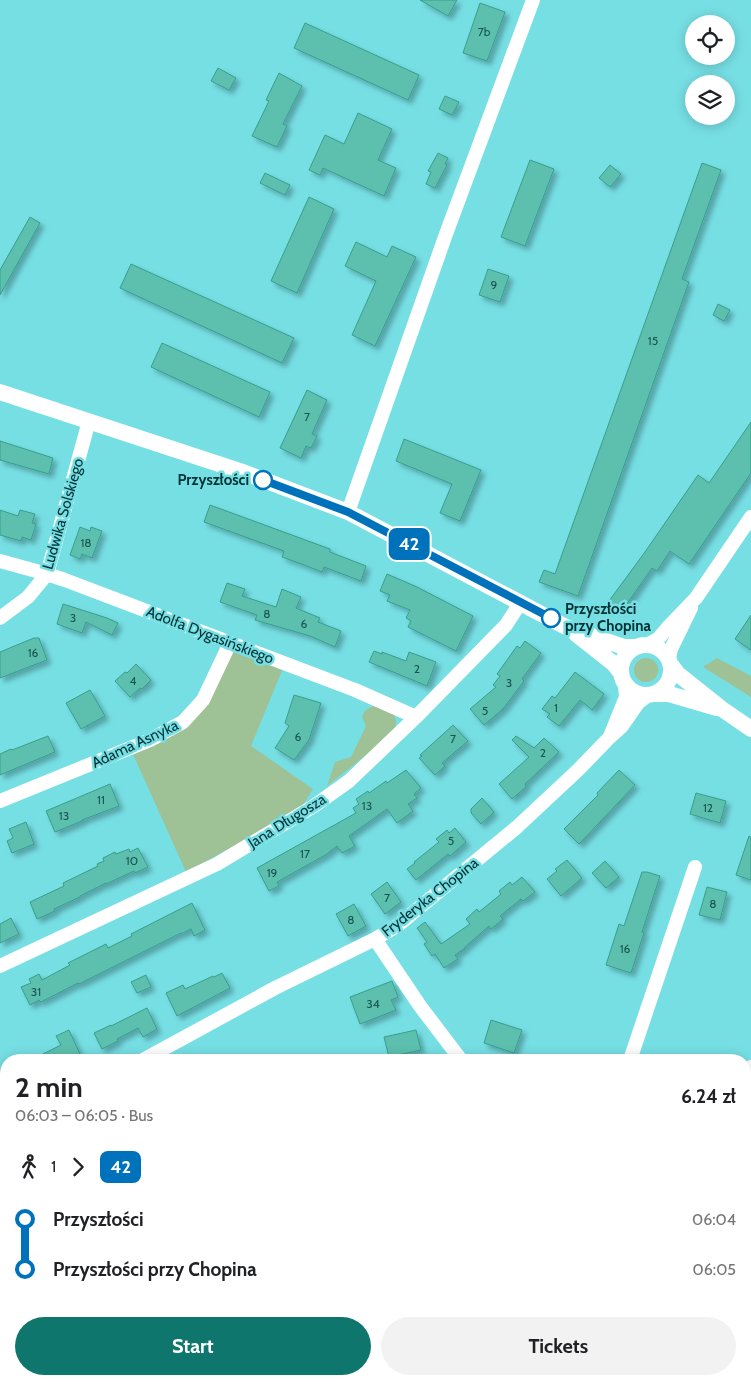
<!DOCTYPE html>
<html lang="en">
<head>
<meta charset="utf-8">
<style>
  :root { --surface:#fff; --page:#f2f2f2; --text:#202124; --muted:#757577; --accent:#0f766e }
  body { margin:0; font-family:Cabin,sans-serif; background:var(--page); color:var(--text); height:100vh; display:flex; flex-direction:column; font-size:19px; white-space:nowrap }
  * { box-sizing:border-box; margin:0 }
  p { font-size:16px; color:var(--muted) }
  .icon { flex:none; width:28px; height:28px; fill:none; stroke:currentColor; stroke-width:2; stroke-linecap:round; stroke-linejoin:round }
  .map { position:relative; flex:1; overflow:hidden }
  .drawer { position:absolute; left:0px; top:1054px; width:751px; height:331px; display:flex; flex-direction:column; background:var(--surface); border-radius:20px 20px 0 0; box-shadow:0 2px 12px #0003 }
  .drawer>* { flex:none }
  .badge { padding:0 10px; border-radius:8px; font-size:18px; line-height:32px }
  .buttons { position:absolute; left:685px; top:15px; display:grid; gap:10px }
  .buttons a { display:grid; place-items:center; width:50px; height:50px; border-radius:50%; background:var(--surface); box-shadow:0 2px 12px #0003; font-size:25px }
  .map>.badge { position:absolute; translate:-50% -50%; box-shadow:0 0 0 2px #fff }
  .legs { display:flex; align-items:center; gap:8px; height:55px; padding:0 15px; font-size:16px }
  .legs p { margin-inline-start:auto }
  .headline { display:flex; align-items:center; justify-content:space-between; height:85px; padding:0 15px }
  h1 { font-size:28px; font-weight:800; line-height:38px }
  .cta { display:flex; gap:10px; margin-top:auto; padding:10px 15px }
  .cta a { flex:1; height:58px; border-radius:30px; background:var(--accent); color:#fff; font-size:20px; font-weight:800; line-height:58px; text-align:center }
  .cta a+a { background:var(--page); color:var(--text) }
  ul { padding:0 15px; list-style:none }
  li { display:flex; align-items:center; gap:18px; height:50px; font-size:19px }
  li i { display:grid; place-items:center; width:8px; height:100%; margin:0 6px; background:currentColor }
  li i::after { content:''; width:12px; height:12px; margin:-6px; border:4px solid; border-radius:50%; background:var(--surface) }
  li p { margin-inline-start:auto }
  li:first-child i { background:linear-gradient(#0000 50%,currentColor 0) }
  li:last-child i { background:linear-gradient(currentColor 50%,#0000 0) }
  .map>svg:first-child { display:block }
</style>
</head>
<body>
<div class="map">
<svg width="751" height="1384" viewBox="0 0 751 1384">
  <defs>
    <filter id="shadow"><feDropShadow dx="4" dy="4" stdDeviation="2.5" flood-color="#0004"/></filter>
  </defs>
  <rect width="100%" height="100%" fill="#76dfe4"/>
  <path fill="#9ec196" d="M224,649L283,668L251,746L313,789L300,810L186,872L132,752L185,727L207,683L218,652Z
    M634 670a12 12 0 1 1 24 0a12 12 0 1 1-24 0Z
    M717,658L751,676V697L703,667Z
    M382,705L393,711L396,721L395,732L327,786L335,762L351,757L366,726L362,717C365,707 373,706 382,705Z"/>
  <path fill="#639758" d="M751,1161V1384H678L680,1379H745V1179Z"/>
  <path fill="#5dc0ae" stroke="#379e8d" filter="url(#shadow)" d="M420,0H457L448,16Z
    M480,3L505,12L487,61L463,53Z
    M305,23L419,75L408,100L294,48Z
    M218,68L236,78L229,90L211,81Z
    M279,73L302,86L283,124L287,126L277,147L252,136L269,101L266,100Z
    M445,96L459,102L452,115L439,109Z
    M358,113L392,129L378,160L396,168L384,196L323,168L320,175L309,170L325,135L344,144Z
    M438,153L448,158L445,164L447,165L435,188L426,184L431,172L428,171Z
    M530,160L554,169L525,246L501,237Z
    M702,163L721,170L682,279L689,282L578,596L539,582L544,570L555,574Z
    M610,165L621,174L610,187L599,178Z
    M265,173L290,185L285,195L260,183Z
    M309,197L334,209L297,293L271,281Z
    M30,217L40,223L0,295V270Z
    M356,242L387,257L392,246L416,257L375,346L352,335L376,281L345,266Z
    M131,264L294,338L282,363L120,288Z
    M488,269L509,276L500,302L479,295Z
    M718,304L730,310L724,321L713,315Z
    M162,343L270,392L259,417L151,367Z
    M307,390L327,400L312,434L317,436L311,448L306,446L301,458L280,448Z
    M751,422V473L689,564L670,551L657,571L652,568L622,611L609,601L645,552L698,475L709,483Z
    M404,439L481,470L460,521L440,513L452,484L396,461Z
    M0,441L53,458L49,474L0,460Z
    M210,505L330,549V552L366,566L361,581L324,567L322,572L299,563L282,557L284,551L204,522Z
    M0,510L18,516L20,510L35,514L32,523L36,524L31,540L22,537L21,541L0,535Z
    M80,527L90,531L91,527L102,531L92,558L82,554L80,559L70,555Z
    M387,574L417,587L473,616L456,651L408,627L411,621L406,618L410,610L387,601L390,595L380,591Z
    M227,583L245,589L242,596L276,607L282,589L301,597L296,608L320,618L318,622L341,631L335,647L310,636L255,620L257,615L220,602Z
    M63,604L107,618L118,623L112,635L86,622L82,633L57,624Z
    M751,615V650L735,639Z
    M34,638H39L47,660L0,678V652Z
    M525,641L541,653L522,679L524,681L503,709L484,725L470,709L496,687L493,685L500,676L497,674L517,646L520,648Z
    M374,651L382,654V652L406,661L409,652L436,662L427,686L369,662Z
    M136,664L151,680L142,689L140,688L130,697L115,681L125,672L127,673Z
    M575,672L604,694L592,710L580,700L559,726L547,717L550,714L542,709L552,696L555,698Z
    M90,690L105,716L81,729L66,703Z
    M294,695L321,703L309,740L294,760L275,748L289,726L285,723Z
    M453,725L468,741L442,763L445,766L435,775L419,758L422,756L420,755Z
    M48,736L55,752L0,775V754L11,749L12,750Z
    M516,736L534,748L544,738L559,752L525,784L526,787L512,799L499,784L529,757L512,740Z
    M406,770L421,788L414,794L417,798L408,804L413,811L397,823L387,809L349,836L355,846L342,853L337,846L327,854L277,882L279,886L269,891L257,868L356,813L353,808L359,804L356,799L368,791L369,793L386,781L387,783Z
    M619,770L635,785L579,844L564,829L598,795L597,793Z
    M110,784L119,806L82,820V821L55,832L46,811Z
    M696,793L726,801L720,823L690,814Z
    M482,798L494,812L481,824L471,813V809Z
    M26,822L34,844L12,853L7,841L13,838L9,829Z
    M455,828L466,842L450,856L448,854L416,880L407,869L415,863L414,862L439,842L436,839L447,830L449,833Z
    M749,836L751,837V880L736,875Z
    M138,848L148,867L135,873L134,871L106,884V883L80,896V897L54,909L55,911L37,919L30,902L64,886L63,883L98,866L97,864L104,861L103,858L115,852L116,854L129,849L130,852Z
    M567,860L582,878L561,896L547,879L557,871L555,869Z
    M605,861L619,877L606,888L592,873Z
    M642,872H647L660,876L642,932L644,933L631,973L606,965L619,924L624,926Z
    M522,877L535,892L523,901L521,899L500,916L503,919L491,929L489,926L465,947V948L455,955L458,959L444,968L435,954L432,956L424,944L427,942L417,928L425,922L441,944L470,924L466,919L477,909L479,912L501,894L499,891L510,882L512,885Z
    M387,882L401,902L385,914L371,894Z
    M707,887L727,892L720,920L699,915Z
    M192,903L205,930L194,936L191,929L181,934V933L79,984L78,983L41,1002L39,1000L30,1005L21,987L31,983L29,979L39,974L42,980L70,965L68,963L106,944L108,948L132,936L131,934Z
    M354,904L366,926L348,936L336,914Z
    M11,918L19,934L0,943V924Z
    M222,973L230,988L177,1016L166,993L183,985L185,989L213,976L214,977Z
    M146,975L151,987L137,993L131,982Z
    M392,981L398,997L391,1000L396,1010L360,1024L350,997Z
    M147,1008L157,1029L143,1037L138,1028L117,1039L118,1041L102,1049L94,1033L111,1025V1026Z
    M491,1020L522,1030L514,1053L484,1043Z
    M69,1030L80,1054L68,1060H31L61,1045L56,1036Z
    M416,1030L421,1050L389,1057L384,1037Z"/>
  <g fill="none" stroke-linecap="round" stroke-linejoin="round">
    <path stroke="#fff" stroke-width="14" d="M348,512L446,234L533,0
      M0,561L47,574L65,580L355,690L416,717
      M0,618L28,597L47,574L89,421
      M647,645L658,639L669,626L696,598L751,517
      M669,658L671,649L691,608
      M611,734L626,697L625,684
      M0,801L150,740L183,722L203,700L230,643
      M375,939L420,1006L461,1060
      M0,966L217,864L314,806L349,781L416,717L506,625L521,602
      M143,1060L275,988L375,939L397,926L517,827L578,770L610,737L622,726L638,703L647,696
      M630,1060L695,867
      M745,1087L751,1067
      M0,1125L6,1122
      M0,1219L6,1221
      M437,1379L454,1384
      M411,1384L413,1379
      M658,1384L660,1379"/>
    <path stroke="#fff" stroke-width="16" d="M0,392L240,471L348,512L566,627L624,647H634
      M576,634L614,664L621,673
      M621 670a25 25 0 1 1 50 0a25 25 0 1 1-50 0Z
      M672,666L678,674L722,709L751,729
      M656,694H669L717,708"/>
  </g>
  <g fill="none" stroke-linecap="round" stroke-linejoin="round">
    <g stroke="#fff" stroke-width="11">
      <path id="line-1" d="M263,480L348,512L551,618"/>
    </g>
    <use href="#line-1" stroke="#0072bc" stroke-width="8"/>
  </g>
  <g fill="#fff" stroke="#0072bc" stroke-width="2.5">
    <circle cx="263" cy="480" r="9"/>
    <circle cx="551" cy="618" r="9"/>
  </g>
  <g text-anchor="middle" stroke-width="5" stroke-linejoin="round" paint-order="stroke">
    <g font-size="12" fill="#175552">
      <text x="484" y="36">7b</text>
      <text x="494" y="289">9</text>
      <text x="653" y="345">15</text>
      <text x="307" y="421">7</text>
      <text x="86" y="547">18</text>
      <text x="267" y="618">8</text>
      <text x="73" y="622">3</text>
      <text x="304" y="628">6</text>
      <text x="33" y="657">16</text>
      <text x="417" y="673">2</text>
      <text x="133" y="685">4</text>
      <text x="509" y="687">3</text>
      <text x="556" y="712">1</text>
      <text x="485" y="715">5</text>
      <text x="298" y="741">6</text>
      <text x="453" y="743">7</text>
      <text x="543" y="757">2</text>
      <text x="101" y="804">11</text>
      <text x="367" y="810">13</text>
      <text x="708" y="812">12</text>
      <text x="64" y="820">13</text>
      <text x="451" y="845">5</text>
      <text x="305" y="858">17</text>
      <text x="132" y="865">10</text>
      <text x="272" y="877">19</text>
      <text x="387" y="902">7</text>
      <text x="713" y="908">8</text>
      <text x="351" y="924">8</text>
      <text x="625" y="953">16</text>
      <text x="36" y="996">31</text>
      <text x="373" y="1008">34</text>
    </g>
    <g font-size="15" font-weight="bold" fill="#003134" stroke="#76dfe4" text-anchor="end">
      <text x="249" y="485">Przyszłości</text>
      <text x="565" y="614" text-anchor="start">Przyszłości<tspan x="565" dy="17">przy Chopina</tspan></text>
    </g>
    <g font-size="15" fill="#003134" stroke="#76dfe4">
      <text transform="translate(63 514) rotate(-74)" y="5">Ludwika Solskiego</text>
      <text transform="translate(210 635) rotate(21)" y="5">Adolfa Dygasińskiego</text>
      <text transform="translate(135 744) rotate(-25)" y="5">Adama Asnyka</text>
      <text transform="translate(287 821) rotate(-32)" y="5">Jana Długosza</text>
      <text transform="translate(430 897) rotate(-38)" y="5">Fryderyka Chopina</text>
    </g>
  </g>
</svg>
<div class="buttons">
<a><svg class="icon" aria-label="locate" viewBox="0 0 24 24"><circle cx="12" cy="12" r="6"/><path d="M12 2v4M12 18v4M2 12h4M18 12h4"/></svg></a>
<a><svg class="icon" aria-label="layers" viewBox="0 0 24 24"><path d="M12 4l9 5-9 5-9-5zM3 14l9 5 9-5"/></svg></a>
</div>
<b class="badge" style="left:409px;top:544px;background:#0072bc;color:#fff">42</b>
<section class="drawer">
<div class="headline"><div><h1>2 min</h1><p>06:03 – 06:05 · Bus</p></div><b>6.24 zł</b></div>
<div class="legs"><svg class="icon" aria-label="walk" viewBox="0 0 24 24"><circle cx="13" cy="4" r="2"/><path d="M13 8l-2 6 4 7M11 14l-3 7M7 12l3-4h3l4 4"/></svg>1<svg class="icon" aria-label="forward" viewBox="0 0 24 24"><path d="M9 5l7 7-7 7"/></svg><b class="badge" style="background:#0072bc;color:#fff">42</b></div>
<ul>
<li><i style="color:#0072bc"></i><b>Przyszłości</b><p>06:04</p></li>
<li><i style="color:#0072bc"></i><b>Przyszłości przy Chopina</b><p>06:05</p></li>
</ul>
<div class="cta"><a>Start</a><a>Tickets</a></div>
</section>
</div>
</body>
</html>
